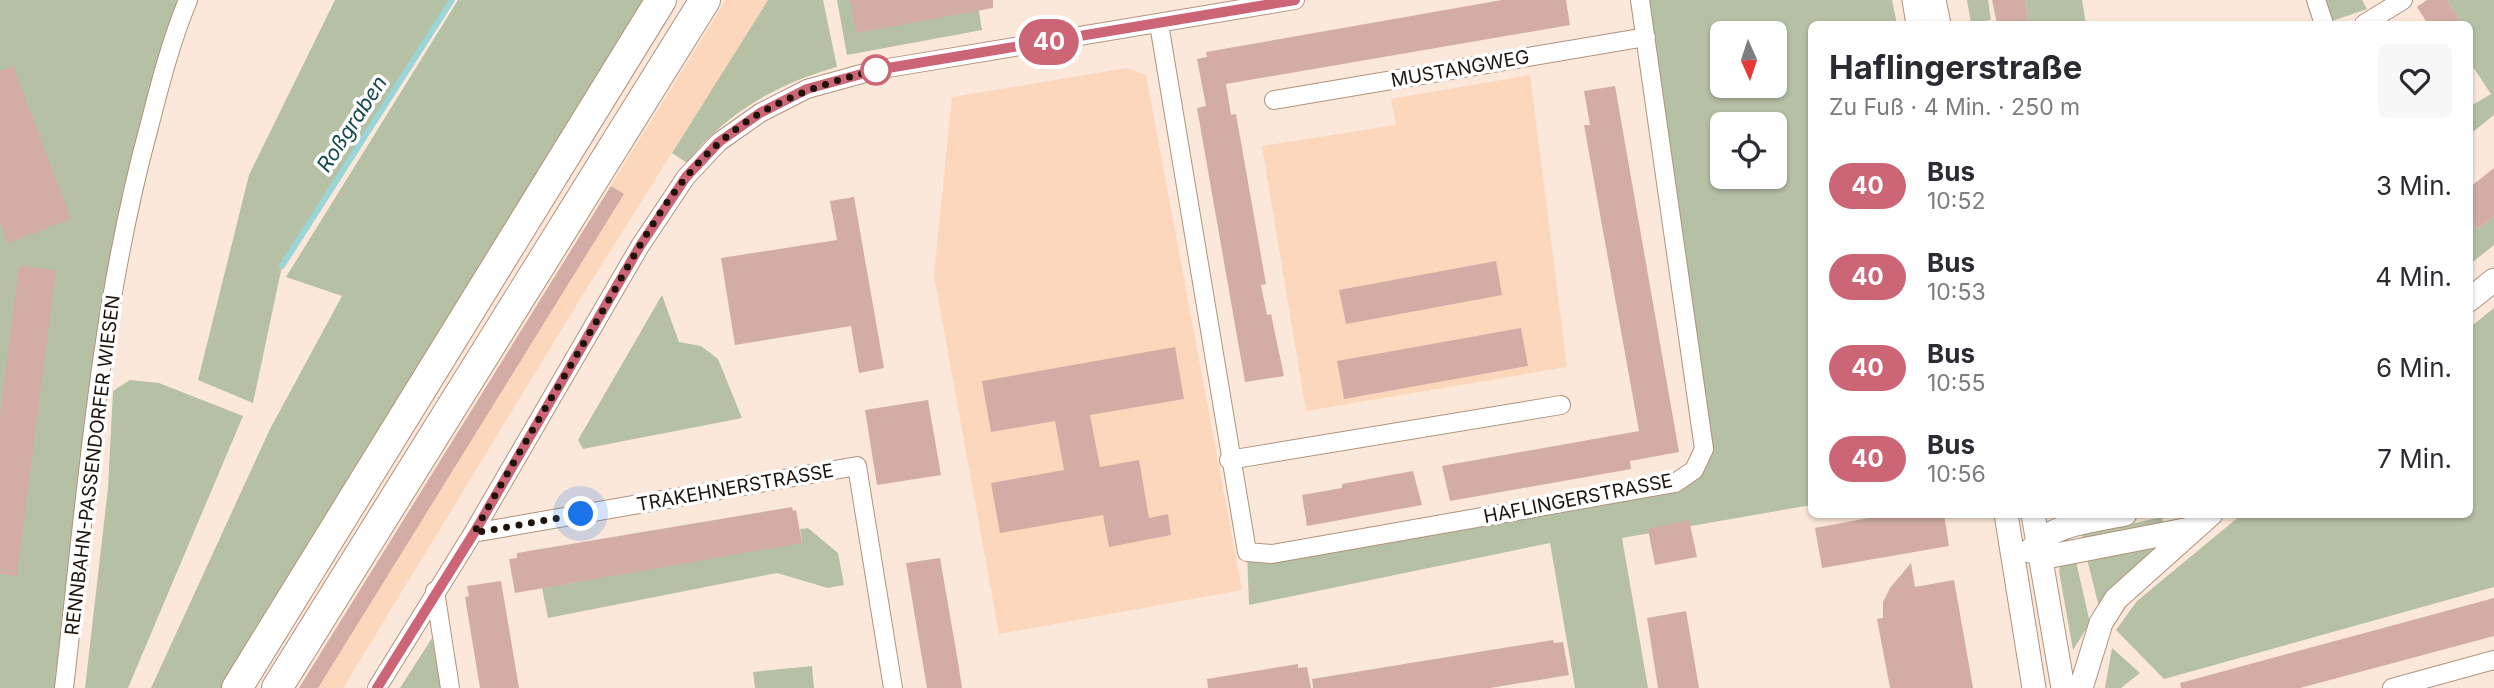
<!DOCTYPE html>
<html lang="de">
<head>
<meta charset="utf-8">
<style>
  :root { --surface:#fff; --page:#f7f7f7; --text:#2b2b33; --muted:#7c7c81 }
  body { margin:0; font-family:Inter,sans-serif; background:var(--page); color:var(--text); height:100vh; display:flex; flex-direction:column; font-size:26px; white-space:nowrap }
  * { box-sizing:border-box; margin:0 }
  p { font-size:23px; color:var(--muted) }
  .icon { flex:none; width:38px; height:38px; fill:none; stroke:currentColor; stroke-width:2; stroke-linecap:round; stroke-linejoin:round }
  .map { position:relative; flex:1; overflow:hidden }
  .details { position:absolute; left:1808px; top:21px; width:665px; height:497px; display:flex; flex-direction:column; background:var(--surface); border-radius:10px; box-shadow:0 2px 5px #0004 }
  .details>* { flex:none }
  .badge { padding:0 14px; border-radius:23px; font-size:24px; line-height:46px }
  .needle { width:46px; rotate:177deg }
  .fabs { position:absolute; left:1710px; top:21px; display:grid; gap:14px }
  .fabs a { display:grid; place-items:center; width:77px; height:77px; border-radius:10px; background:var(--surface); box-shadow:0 2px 5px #0004; font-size:35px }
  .you { position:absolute; width:35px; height:35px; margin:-18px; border:5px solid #fff; border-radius:50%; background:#1a73e8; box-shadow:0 0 0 10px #1a73e833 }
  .map>.badge { position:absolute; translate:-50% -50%; box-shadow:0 0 0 4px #fff }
  .round { display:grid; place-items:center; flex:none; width:74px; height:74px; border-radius:10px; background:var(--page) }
  .overview { display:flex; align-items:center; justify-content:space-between; height:119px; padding:0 21px }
  h1 { font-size:33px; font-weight:700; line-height:52px }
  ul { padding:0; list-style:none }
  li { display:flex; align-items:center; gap:21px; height:91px; padding:0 21px }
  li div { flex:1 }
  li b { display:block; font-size:26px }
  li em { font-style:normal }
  li .badge { min-width:77px; font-weight:700; text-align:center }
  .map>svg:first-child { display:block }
</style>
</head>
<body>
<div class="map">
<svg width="2494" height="688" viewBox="0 0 2494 688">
  <rect width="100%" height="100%" fill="#fbe8da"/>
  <path fill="#fdd7bb" d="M726,0H768L585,291L343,688H299Z
    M1127,68L1146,75L1242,590L999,634L934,275L952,97Z
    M1530,75L1567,367L1306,411L1262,146L1396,125L1391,99Z"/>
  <path fill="#b6c0a5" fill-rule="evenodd" d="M0,0H186L129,190L61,688H0Z
    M335,0H453L282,266L253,403L198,380L249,175Z
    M458,0H645L541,165L355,498L236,688H151L270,429L342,296L286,277Z
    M768,0H823L837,67C779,83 724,113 687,163L672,153Z
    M837,0H977L982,30L847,55Z
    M1640,0H1892L1897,24H1811V505L1622,538L1648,688H1575L1550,543L1249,605L1247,552L1675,483L1704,449ZM1722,33H1774V86H1722ZM1722,124H1774V177H1722Z
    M1967,0H1988L1991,20L1971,23Z
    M2025,0H2082L2086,24H2029Z
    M2326,0H2362L2367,9L2332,21Z
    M2447,0H2494V115L2469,135V107L2491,94L2469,61V42L2472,40L2469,24H2462Z
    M2494,216V245L2469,265V218L2478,229Z
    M662,295L679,342L701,346L718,359L742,418L583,449L578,440Z
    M2494,308V587L2164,679L2116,630L2137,601L2241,515L2469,514V328Z
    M130,380L159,383L243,416L128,688H85L108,488L113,391Z
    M2162,517L2163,524L2083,542L2082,535Z
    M808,528L838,553L844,585L828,588L777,573L548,618L542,588L802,542L800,529Z
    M2166,538L2099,607L2086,555Z
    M2075,557L2090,623L2073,650L2059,571L2060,566Z
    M432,638L441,688H400Z
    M2112,648L2140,673L2121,688H2105Z
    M812,666L814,688H755L753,672Z"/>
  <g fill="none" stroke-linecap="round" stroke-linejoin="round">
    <path stroke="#9ad6d7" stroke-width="6" d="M282,266L452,0"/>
  </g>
  <path fill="#d3aca6" d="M850,0H993V8L856,33Z
    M1502,0H1566L1570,25L1226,84L1231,115L1236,114L1266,284L1261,285L1267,315L1271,314L1284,376L1245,382L1197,108L1206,106L1197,59L1207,57L1206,52Z
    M1992,0H2025L2029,24H1997Z
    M2427,0H2447L2462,24H2428L2417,7Z
    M13,66L71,219L8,243L0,222V71Z
    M1615,86L1679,452L1630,461L1631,469L1450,501L1442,466L1639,431L1584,125H1590L1584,91Z
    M2494,168V216L2478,229L2469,218V188Z
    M611,186L624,194L318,688H299Z
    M854,197L884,368L859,373L851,326L735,345L721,258L837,240L830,201Z
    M1496,261L1502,295L1346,324L1339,290Z
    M19,266L56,270L17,576L0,574V414Z
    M1521,328L1528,366L1344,399L1337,361Z
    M1175,347L1184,399L1090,415L1100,467L1139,460L1149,518L1168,514L1171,535L1109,547L1103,515L1000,533L991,483L1064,470L1055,421L991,432L982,381Z
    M928,400L941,475L877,485L865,410Z
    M1413,471L1422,505L1307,526L1302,495L1342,488V484Z
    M792,507L793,511L796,510L802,543L515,593L509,559L517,558V553Z
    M1890,514H1944L1949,546L1822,568L1815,528Z
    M1689,520L1697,557L1655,565L1648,529Z
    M940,558L958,662L962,688H927L918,635L906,563Z
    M1911,563L1915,587L1954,580L1973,688H1890L1877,619L1883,618V602L1890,588Z
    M501,581L519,688H480L465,597L469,596L467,586Z
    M2494,598V636L2300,688H2181L2180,683Z
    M1686,611L1699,688H1658L1647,618Z
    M1553,640L1554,643L1563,642L1569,675L1490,688H1313L1312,679Z
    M1298,664V668L1307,667L1311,688H1208L1207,679Z"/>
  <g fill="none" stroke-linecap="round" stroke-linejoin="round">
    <g stroke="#b0937d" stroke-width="20">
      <path id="minor" d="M2316,0L2324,24
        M1159,24L1247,552L1272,554L1675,483L1694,470L1704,449L1640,0
        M2364,24L2403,0
        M1274,100L1646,37
        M1229,460L1561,405
        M473,533L857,466L893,688
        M435,591L450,688
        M64,688C86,500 99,310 149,127C160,84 171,41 188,0
        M377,688L473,533L640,246L686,177L719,142L760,113L807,89L876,70L1295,0
        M2392,688L2494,660"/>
    </g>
    <g stroke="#b0937d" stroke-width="25">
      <path id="tertiary" d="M1914,0L1918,24
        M1934,0L1939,24
        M2469,300L2494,280
        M2006,514L2034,688
        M2033,514L2063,688
        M2030,551C2051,523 2093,521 2125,514
        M2041,558L2195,528
        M2081,688L2101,623L2116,599L2211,514"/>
    </g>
    <g stroke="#b0937d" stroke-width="32">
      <path id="trunk" d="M237,688L661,0
        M277,688L705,0"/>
    </g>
    <use href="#minor" stroke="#fff" stroke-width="18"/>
    <use href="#tertiary" stroke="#fff" stroke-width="23"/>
    <use href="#trunk" stroke="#fff" stroke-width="30"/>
  </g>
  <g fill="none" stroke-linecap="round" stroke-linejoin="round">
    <g stroke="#fff" stroke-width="16">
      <path id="line" d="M377,688L474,533L640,246L686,177L719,142L760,113L807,89L876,70L1295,0"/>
    </g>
    <use href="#line" stroke="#c67" stroke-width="10"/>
    <path stroke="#1f140c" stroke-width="7" stroke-dasharray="0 12.6" d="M581,514L474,533C514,460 557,389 599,317C634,258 666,189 719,143C764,103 819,84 876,70"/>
  </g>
  <circle fill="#fff" stroke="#c67" stroke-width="3.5" cx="876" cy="70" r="14"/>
  <g text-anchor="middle" stroke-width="7" stroke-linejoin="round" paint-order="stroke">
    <g font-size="19" fill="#1f140c" stroke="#fff">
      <text transform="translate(1460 68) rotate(-10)" y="7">MUSTANGWEG</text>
      <text transform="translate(92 465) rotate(-83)" y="7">RENNBAHN-PASSENDORFER WIESEN</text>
      <text transform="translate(735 487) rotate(-10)" y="7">TRAKEHNERSTRASSE</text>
      <text transform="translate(1578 498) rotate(-11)" y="7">HAFLINGERSTRASSE</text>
    </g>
    <g font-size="21" font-style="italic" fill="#144a4b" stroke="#fff">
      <text transform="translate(352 124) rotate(-57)" y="7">Roßgraben</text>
    </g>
  </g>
</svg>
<div class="fabs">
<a><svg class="needle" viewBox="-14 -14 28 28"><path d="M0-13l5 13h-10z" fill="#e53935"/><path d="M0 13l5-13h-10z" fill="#7c7c81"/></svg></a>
<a><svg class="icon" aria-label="locate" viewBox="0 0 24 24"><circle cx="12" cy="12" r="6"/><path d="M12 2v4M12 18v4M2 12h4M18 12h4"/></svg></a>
</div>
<div class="you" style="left:581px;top:514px"></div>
<b class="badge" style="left:1049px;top:42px;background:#c67;color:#fff">40</b>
<section class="details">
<div class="overview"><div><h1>Haflingerstraße</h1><p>Zu Fuß · 4 Min. · 250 m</p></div><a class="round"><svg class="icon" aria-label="heart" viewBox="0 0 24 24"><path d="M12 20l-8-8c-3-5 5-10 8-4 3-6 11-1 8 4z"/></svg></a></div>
<ul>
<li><span class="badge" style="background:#c67;color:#fff">40</span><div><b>Bus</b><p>10:52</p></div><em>3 Min.</em></li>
<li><span class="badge" style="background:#c67;color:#fff">40</span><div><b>Bus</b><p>10:53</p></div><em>4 Min.</em></li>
<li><span class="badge" style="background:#c67;color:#fff">40</span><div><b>Bus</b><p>10:55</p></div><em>6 Min.</em></li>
<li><span class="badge" style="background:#c67;color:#fff">40</span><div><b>Bus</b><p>10:56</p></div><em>7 Min.</em></li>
</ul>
</section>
</div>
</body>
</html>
